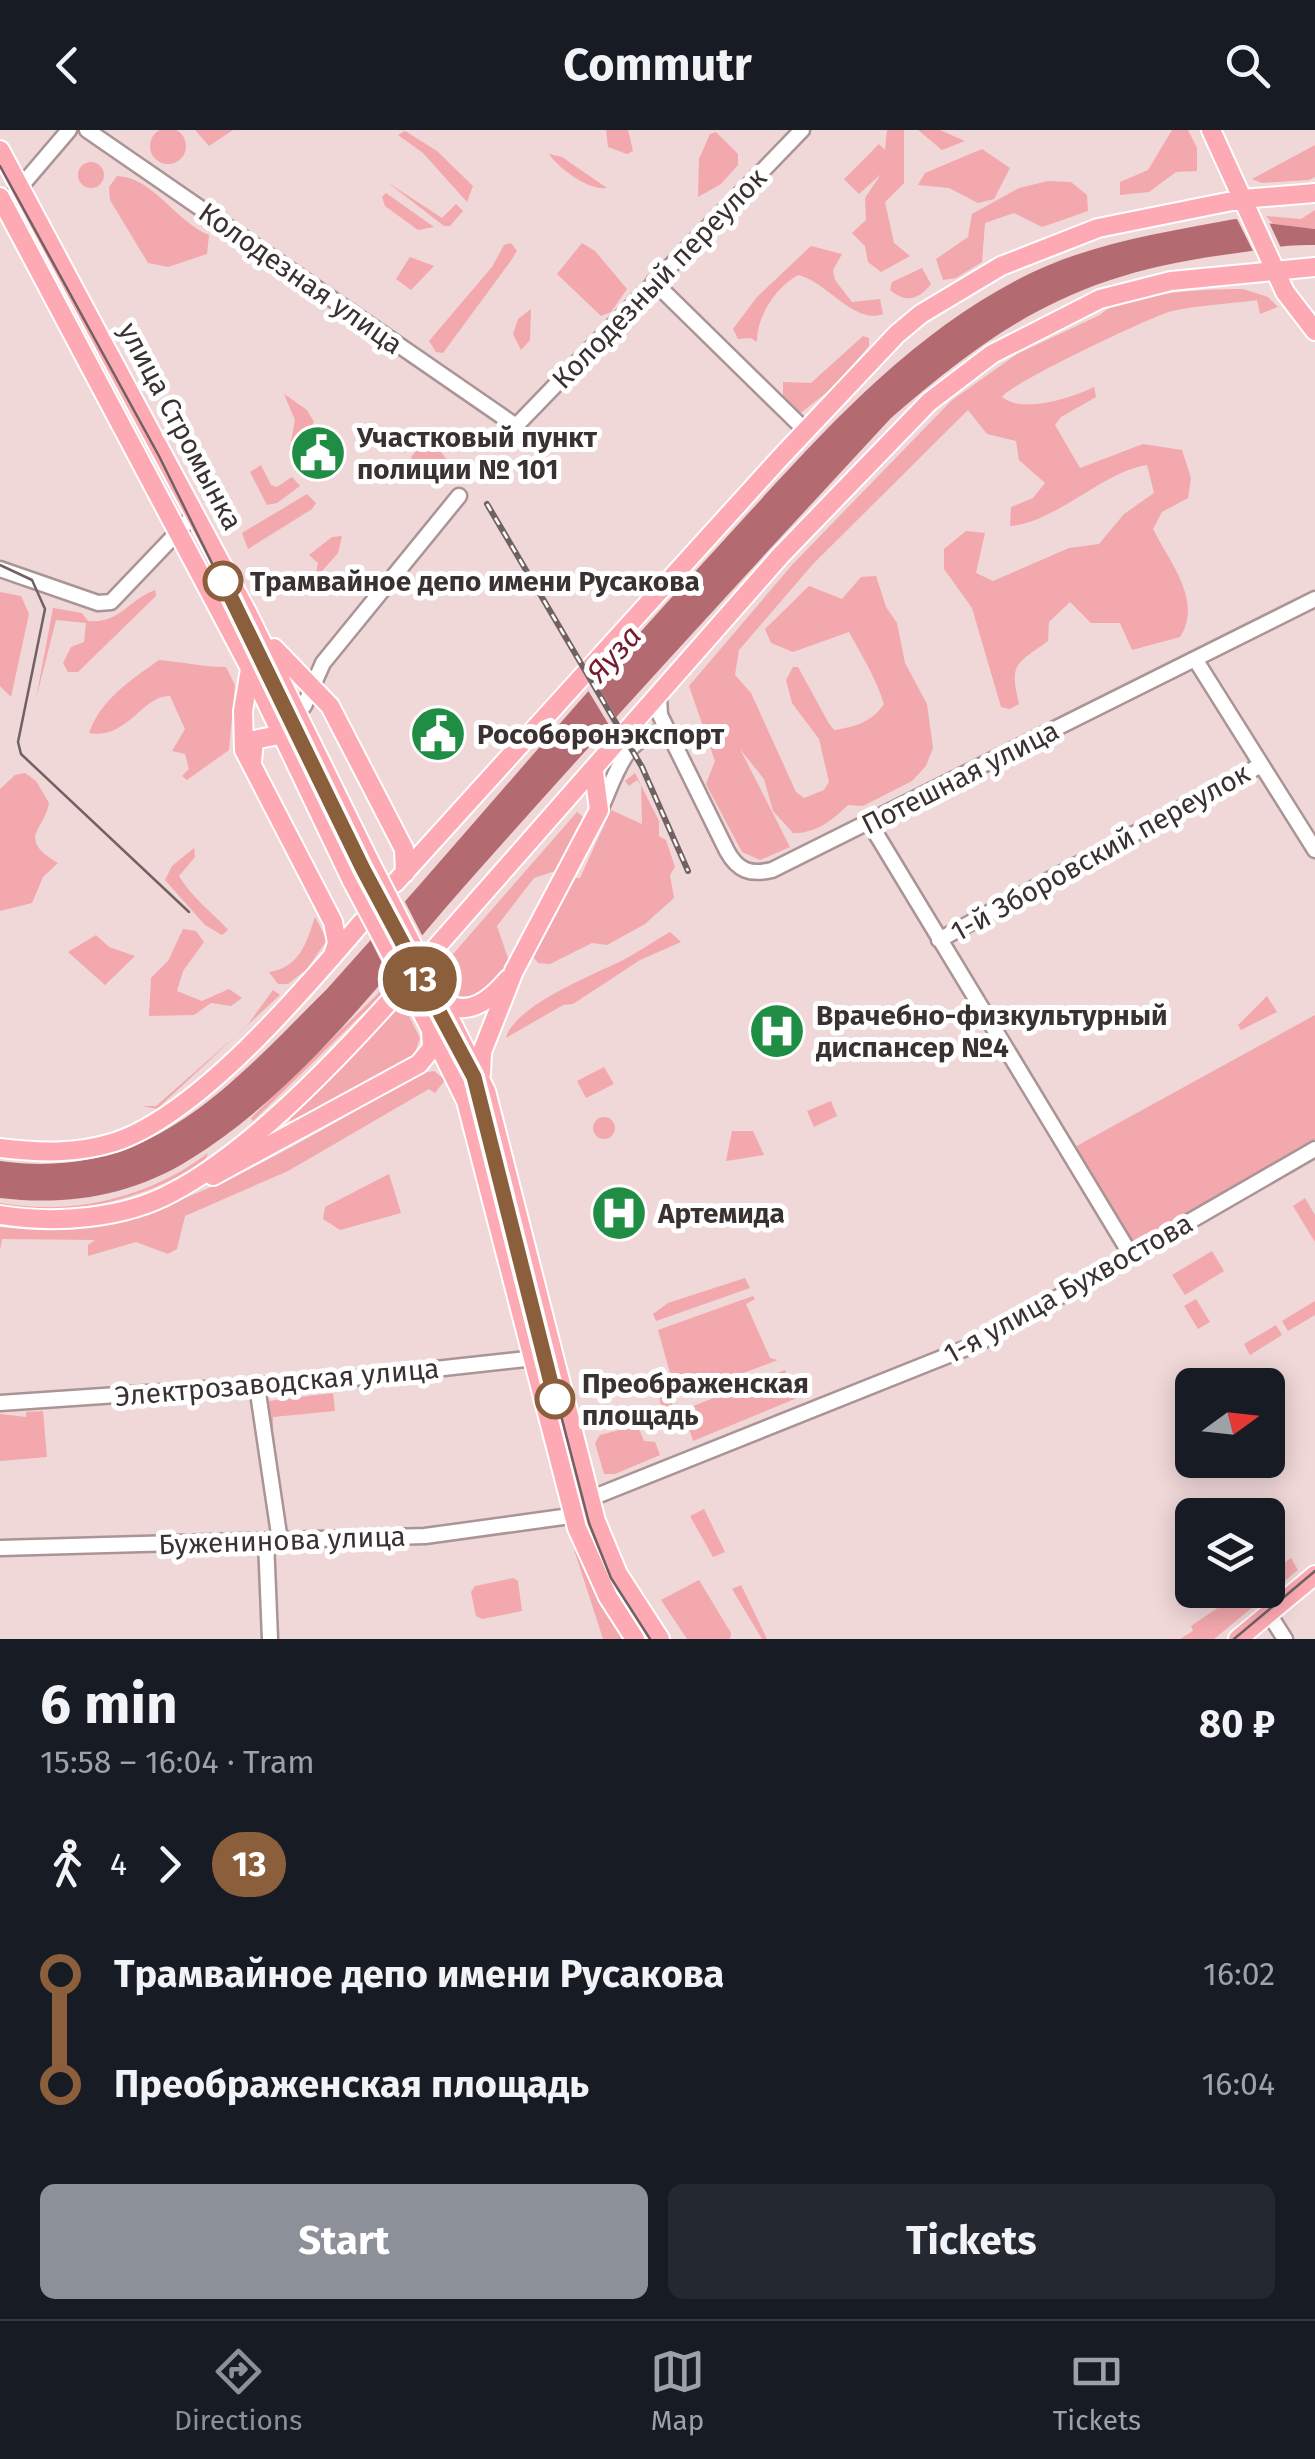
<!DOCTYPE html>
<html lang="en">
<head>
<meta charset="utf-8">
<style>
  :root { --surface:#171b24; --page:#242831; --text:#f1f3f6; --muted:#9ea1a6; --line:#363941; --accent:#8c9099 }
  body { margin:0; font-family:"Fira Sans",sans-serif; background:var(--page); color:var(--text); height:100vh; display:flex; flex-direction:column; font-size:38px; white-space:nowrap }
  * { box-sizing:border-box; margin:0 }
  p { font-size:32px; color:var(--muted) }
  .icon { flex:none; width:55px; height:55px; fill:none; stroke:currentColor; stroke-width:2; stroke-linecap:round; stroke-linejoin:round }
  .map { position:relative; height:1509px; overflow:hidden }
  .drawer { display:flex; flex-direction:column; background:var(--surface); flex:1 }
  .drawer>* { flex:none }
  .badge { padding:0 20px; border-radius:32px; font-size:35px; line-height:65px }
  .needle { width:65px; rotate:75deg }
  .tools { position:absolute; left:1175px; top:1238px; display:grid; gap:20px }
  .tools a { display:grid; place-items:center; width:110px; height:110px; border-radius:15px; background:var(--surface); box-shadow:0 5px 25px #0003; font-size:50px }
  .map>.badge { position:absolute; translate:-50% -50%; box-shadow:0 0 0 5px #fff }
  .legs { display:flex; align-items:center; gap:15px; height:110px; padding:0 40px; font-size:32px }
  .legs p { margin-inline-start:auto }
  .head { display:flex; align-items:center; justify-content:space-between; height:170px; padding:0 40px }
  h1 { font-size:55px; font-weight:700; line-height:75px }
  .action { display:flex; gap:20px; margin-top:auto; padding:20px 40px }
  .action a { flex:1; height:115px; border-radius:15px; background:var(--accent); color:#fff; font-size:40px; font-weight:700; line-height:115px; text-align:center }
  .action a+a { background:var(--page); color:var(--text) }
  ul { padding:0 40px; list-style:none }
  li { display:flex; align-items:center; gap:35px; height:110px; font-size:38px }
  li i { display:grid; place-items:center; width:15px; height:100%; margin:0 12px; background:currentColor }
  li i::after { content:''; width:25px; height:25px; margin:-12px; border:8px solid; border-radius:50%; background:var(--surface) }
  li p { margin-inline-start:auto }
  li:first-child i { background:linear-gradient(#0000 50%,currentColor 0) }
  li:last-child i { background:linear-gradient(currentColor 50%,#0000 0) }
  header { display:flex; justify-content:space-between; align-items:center; height:130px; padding:0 40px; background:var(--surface); font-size:45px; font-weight:700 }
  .tab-bar { display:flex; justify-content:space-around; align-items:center; height:140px; border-top:2px solid var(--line); background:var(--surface); font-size:28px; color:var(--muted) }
  .tab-bar a { display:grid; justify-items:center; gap:5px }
  .tab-bar .active { color:var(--accent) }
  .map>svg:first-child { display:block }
</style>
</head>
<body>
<header><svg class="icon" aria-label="back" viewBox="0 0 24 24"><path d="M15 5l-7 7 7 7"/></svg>Commutr<svg class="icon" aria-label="search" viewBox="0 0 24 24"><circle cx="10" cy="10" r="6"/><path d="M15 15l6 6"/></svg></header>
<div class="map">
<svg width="1315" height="1509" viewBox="0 0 1315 1509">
  <rect width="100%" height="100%" fill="#f0d7d8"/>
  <path fill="#f3a8ad" d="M150 16a18 18 0 1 1 36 0a18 18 0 1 1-36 0Z
    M195,0H233L209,16Z
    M606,0H628L633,21L627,24L608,17Z
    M887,0H904V53L885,72L894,113L910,126L881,142L868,132L865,116L852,103L866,90L865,68L881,44L859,64L844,49L879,14L885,20Z
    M918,0H940L965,11L942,20Z
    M1172,0H1188L1197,18V41L1176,42L1149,62L1120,65V52L1148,40Z
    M405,1L437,21L473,56L467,72L423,23L398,5Z
    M716,2L738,24V35L721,54L698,67L699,29L710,4Z
    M1315,15V47L1309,50L1262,53L1252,49Z
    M982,19L1010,38L994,69L978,73L949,58L918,55L925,43Z
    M549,24L562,27L607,58C590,61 559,39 549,24Z
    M78 45a13 13 0 1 1 26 0a13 13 0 1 1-26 0Z
    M117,46C153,47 176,92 209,105L207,124L168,137L148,133L110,70L109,57Z
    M1048,51L1071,52L1087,65L1088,81L1042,97L1014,83L985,93L982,132L956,148L943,150L936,129L968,107L972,84L1019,58Z
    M387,52L442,88L456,74L463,81L450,96H444Z
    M386,63L434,97L418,100L385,76L382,67Z
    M1315,80V99L1273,94L1266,86L1301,89Z
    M511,113L517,121L510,132L443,223L436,222L429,211L492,137L504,115Z
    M582,113L595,121L627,159L611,182L601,186L557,144Z
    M811,116L842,124L833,140L835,150L852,172L880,169L883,184C854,195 828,152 798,145C776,157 756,187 757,212L751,208L738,209L733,199L757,167Z
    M410,127L434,136L411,160L396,149Z
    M922,138L931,154C919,169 907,174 890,160L892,152Z
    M1243,159L1268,167L1278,177L1260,184L1257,170C1229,174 1199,175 1172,181C1152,186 1007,255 1002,267C1023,284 1071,268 1094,257L1096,267L1061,287L1055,295L1080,338L1143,314L1182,320L1191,348L1188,368L1162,382L1153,399C1170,433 1203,471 1180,507L1132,520L1120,493H1091L1070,472L1049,492L1048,511C1016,534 1009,533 1019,574L1010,579L1001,577L972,478L944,439V419L966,401L985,403L976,443L993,451L1069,418L1099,414L1124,384L1154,363L1147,335C1104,341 1055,393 1010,396L1011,377L1033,368L1045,353L1019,330L1016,311L987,304L968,280L813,434L739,520L735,545L751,563L796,662L804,668L824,660L829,652L819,609L792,573L786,550L793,537H798L828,592L834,600C855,597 872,592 884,574C875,546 862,526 849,502L793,522L771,513L765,499L809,456L842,469L861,447L876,446L886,477L897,493L905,533L927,574L933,618L926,636L912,651L863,676L848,675C834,689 816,704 793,703L773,681L764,649L740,619L790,717L760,730L742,722L706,654L715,631L689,556L792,435L951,271L1017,224L1100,185C1122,162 1210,159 1243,159Z
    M531,179L530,210L521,220L513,204L518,189Z
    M863,206L869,208V216L835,256L802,282H796L783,267V252L811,253Z
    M284,264L307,280L314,292L297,319L289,322L295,290Z
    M433,310L457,345L447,351L417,335L411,327L423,313Z
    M261,335L271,355L277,357L292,347L300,356L277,373L267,375L250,342Z
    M307,364L316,373L312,379L248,419L242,403Z
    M342,406L338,423L315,449L318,433L309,425L332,407Z
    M155,460L156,466L78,542H68L63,533L71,517L84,512L86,493L56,490L36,569L53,478L82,483L88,491C120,494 128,470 155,460Z
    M0,462L21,466L29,484L11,567L0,556Z
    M159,530C184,532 202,537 226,537L235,555L229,620L187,650L182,646L189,639L185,624L172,621L185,599L170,566C142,565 128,610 89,603C101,569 131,550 159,530Z
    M25,643L36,651L49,673C44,701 16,708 58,733L43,747L32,773L0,781V659L15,645Z
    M635,643L659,691V706L666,710L675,737L670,745L674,768L645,794L607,815L592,813L550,834L538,833L531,824L570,748H580L611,680L642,694L641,655L637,650L629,656L625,651Z
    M577,682L583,687L555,741L534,748L497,796L510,834C494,850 483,872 456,865L457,855L447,831Z
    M194,718L195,727L179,746C191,767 212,782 228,800L222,805L205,795L165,750L172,736Z
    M315,787L327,810L307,839L288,854H278L269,842C300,838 307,811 315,787Z
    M183,799L196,801L204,812L183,841L177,861L202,871L229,859L242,868L231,876L211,873L194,885L149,886L151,848L168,831Z
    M670,802L681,812L640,830L573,874L563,875L506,908C513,878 587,847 615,834C633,826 652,812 670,802Z
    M96,805L109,817L135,826L105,855L68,822Z
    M392,850L394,853L253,991L251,988Z
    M273,860L280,865L157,979L142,976H156L246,897Z
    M1267,866L1277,882L1241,900L1238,895Z
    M403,874L420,908L412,931L289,992L295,979Z
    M1315,885V1009L1131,1115L1073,1018Z
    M604,937L614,954L586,968L577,951Z
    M434,941L445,950L435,963L429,959L288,1041L185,1086L177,1119L168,1124L136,1112L88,1126V1115L95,1110L2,1109L0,1120V1097C155,1114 293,1013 423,943Z
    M831,971L837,986L814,997L807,981Z
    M593 998a11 11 0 1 1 22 0a11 11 0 1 1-22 0Z
    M732,1001H753L764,1025L726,1031Z
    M208,1023C206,1033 192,1039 181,1045C122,1076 66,1084 0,1076V1073C73,1086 149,1068 208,1023Z
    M389,1044L401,1083L340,1100L323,1089L325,1077Z
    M1305,1068L1315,1085V1112L1293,1076Z
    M1212,1121L1224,1141L1185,1165L1172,1145Z
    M745,1148L750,1158L656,1191L653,1184L668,1173Z
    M753,1166L755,1169L746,1174L770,1228L778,1230L677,1268L658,1200Z
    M1196,1169L1210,1192L1198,1199L1184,1176Z
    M1315,1171V1185L1288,1201L1282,1191Z
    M1276,1195L1282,1205L1250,1225L1244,1214Z
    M785,1240L797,1268L693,1311L683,1280Z
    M663,1242L678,1295L666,1298L654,1245Z
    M333,1263L335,1281L273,1287V1324L269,1271Z
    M43,1281L47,1327L0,1331V1284L26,1287V1282Z
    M635,1289L644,1311L655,1312L660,1325L615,1344H604L595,1313L600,1305L627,1298Z
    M704,1379L725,1422L713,1427L690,1386Z
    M575,1405L626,1509H603L570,1407Z
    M1291,1428L1298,1440L1214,1509H1180L1193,1501L1191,1496L1244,1460H1268V1444Z
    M513,1448L518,1451L522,1481L482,1489L476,1486L471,1462L475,1456Z
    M699,1450L731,1503L730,1509H687L661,1470Z
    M741,1455L767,1509H762L732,1459Z"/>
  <path fill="#b36b71" d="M1235,89L1315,99V115C1283,114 1255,121 1223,125C1076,145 1001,193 891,288C752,438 613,589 477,742C390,839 302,961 189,1030C131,1066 67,1076 0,1068V1031C151,1052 229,956 327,859C461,711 588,557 724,410C811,315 900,211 1017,150C1084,114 1161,103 1235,89Z"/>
  <path fill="#f0d7d8" d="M1236,87L1267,88L1282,120L1255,125Z
    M593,548L619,592L612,600L586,557Z
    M402,766L425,811L391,851L368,805Z"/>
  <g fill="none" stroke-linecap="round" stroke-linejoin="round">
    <g stroke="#ab9495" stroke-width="19">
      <path id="minor" d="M87,0L516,296L802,0
        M5,75L69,0
        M654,152L806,301
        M0,439L98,473L111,472L195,384
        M1195,529L1315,720
        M659,568L660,585L727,721C738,741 750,745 772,740L1315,469
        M304,576L323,533L459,366
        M600,680C616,646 625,601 669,602
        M869,692L1131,1125
        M939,810L1261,635
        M257,1256L280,1411
        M0,1273L335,1250L553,1226
        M589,1369L979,1213L1315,1019
        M266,1411L270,1509
        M0,1418L425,1406L563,1387
        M1269,1484L1285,1509"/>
    </g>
    <g stroke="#fff" stroke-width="22">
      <path id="major" d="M1211,0L1285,162L1315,201
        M0,20L247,482L370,732
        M0,67L250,538L352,751
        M274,518L330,576L404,719L405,743
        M250,539L243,581L244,620L333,792L337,813L333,825
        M252,632L254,610L279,605
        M395,753L780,328L897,204L921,184L1001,136L1098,98L1242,69L1315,63
        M432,822L781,425L929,272L992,224L1100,169L1171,151L1315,137
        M440,869L486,961L596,1391L618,1444L660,1509
        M442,870C467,890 491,869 508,849
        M424,886L466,971L577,1398L608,1467L635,1509
        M481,944L482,922L514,841L599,680L594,642
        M0,1018C39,1023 77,1024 115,1012C199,984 304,860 362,792
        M213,1046L419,934L432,918L431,901
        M0,1085C55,1094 124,1089 173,1062C251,1021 338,929 397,863
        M1238,1509L1315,1445"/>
    </g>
    <use href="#minor" stroke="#fff" stroke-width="14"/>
    <use href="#major" stroke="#feaab4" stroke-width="18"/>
    <path stroke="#706262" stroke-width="2.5" d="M0,36L159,326L363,739L473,947L589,1393L611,1448L650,1509
      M0,435L32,450L45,479L18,612L21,624L189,782
      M1234,1509L1315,1441"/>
    <g stroke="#706262" stroke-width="6">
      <path id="rail" d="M487,374L642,637L688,741"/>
    </g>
    <use href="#rail" stroke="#fff" stroke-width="2.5" stroke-dasharray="8" stroke-linecap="butt"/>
    <g stroke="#fff" stroke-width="22" stroke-linecap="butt">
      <path id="major-bridge" d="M370,732L440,869
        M352,751L424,886"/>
    </g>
    <use href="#major-bridge" stroke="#feaab4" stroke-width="18"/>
  </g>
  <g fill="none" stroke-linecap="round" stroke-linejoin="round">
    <g stroke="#fff" stroke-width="22">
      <path id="line-1" d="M223,451L363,739L474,947L555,1269"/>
    </g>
    <use href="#line-1" stroke="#8b5e3c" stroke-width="15"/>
  </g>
  <defs>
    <g id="civic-disc" transform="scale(2.875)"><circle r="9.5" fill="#208d45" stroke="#fff"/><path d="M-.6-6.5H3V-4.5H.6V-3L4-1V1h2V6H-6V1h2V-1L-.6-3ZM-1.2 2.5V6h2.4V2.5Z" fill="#fff"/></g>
    <g id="hospital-disc" transform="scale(2.875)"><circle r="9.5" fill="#208d45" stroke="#fff"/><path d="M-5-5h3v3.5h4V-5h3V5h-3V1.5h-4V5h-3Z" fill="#fff"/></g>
  </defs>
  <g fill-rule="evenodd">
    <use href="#civic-disc" x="318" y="323"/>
    <use href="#civic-disc" x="438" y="604"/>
    <use href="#hospital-disc" x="777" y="901"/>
    <use href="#hospital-disc" x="619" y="1083"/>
  </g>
  <g fill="#fff" stroke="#8b5e3c" stroke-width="5">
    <circle cx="223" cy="451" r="18"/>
    <circle cx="555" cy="1269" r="18"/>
  </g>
  <g text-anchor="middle" stroke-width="10" stroke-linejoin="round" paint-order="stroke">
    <g font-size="28" fill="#3a3131" stroke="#fff">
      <text transform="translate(301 148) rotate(35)" y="10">Колодезная улица</text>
      <text transform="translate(659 148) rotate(-46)" y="10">Колодезный переулок</text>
      <text transform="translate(181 296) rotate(62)" y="10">улица Стромынка</text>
      <text transform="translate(960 647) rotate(-27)" y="10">Потешная улица</text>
      <text transform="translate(1100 722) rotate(-29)" y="10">1-й Зборовский переулок</text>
      <text transform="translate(1068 1158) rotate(-29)" y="10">1-я улица Бухвостова</text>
      <text transform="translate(277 1252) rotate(-5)" y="10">Электрозаводская улица</text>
      <text transform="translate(282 1410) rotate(-2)" y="10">Буженинова улица</text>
    </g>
    <g font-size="28" font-weight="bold" fill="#3a3131" stroke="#fff" text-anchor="start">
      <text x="357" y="317">Участковый пункт<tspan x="357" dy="32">полиции № 101</tspan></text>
      <text x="477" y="614">Рособоронэкспорт</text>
      <text x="816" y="895">Врачебно-физкультурный<tspan x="816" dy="32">диспансер №4</tspan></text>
      <text x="658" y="1093">Артемида</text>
    </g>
    <g font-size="28" font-weight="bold" fill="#3a3131" stroke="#fff" text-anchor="start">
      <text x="250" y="461">Трамвайное депо имени Русакова</text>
      <text x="582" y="1263">Преображенская<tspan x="582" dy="32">площадь</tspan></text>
    </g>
    <g font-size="30" font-style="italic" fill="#751c2c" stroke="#fff">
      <text transform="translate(614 524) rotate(-48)" y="10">Яуза</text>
    </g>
  </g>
</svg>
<div class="tools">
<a><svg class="needle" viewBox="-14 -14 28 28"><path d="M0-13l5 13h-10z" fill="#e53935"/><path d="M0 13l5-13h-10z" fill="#9ea1a6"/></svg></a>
<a><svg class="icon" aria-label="layers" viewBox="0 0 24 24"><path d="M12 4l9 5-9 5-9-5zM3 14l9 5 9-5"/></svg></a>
</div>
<b class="badge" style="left:420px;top:849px;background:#8b5e3c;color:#fff">13</b>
</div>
<section class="drawer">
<div class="head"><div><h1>6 min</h1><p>15:58 – 16:04 · Tram</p></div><b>80 ₽</b></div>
<div class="legs"><svg class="icon" aria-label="walk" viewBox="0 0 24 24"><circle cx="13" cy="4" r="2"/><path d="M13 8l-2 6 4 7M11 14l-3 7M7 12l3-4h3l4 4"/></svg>4<svg class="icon" aria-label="forward" viewBox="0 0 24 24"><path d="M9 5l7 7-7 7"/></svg><b class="badge" style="background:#8b5e3c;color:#fff">13</b></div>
<ul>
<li><i style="color:#8b5e3c"></i><b>Трамвайное депо имени Русакова</b><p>16:02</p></li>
<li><i style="color:#8b5e3c"></i><b>Преображенская площадь</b><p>16:04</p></li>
</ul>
<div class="action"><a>Start</a><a>Tickets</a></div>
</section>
<nav class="tab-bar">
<a class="active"><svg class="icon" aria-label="directions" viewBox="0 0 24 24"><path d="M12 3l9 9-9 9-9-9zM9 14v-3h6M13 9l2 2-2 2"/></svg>Directions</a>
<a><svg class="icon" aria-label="map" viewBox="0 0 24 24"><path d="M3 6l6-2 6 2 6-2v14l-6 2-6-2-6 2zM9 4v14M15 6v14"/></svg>Map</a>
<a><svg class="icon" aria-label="tickets" viewBox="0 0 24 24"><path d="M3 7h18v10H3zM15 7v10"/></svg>Tickets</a>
</nav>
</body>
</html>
